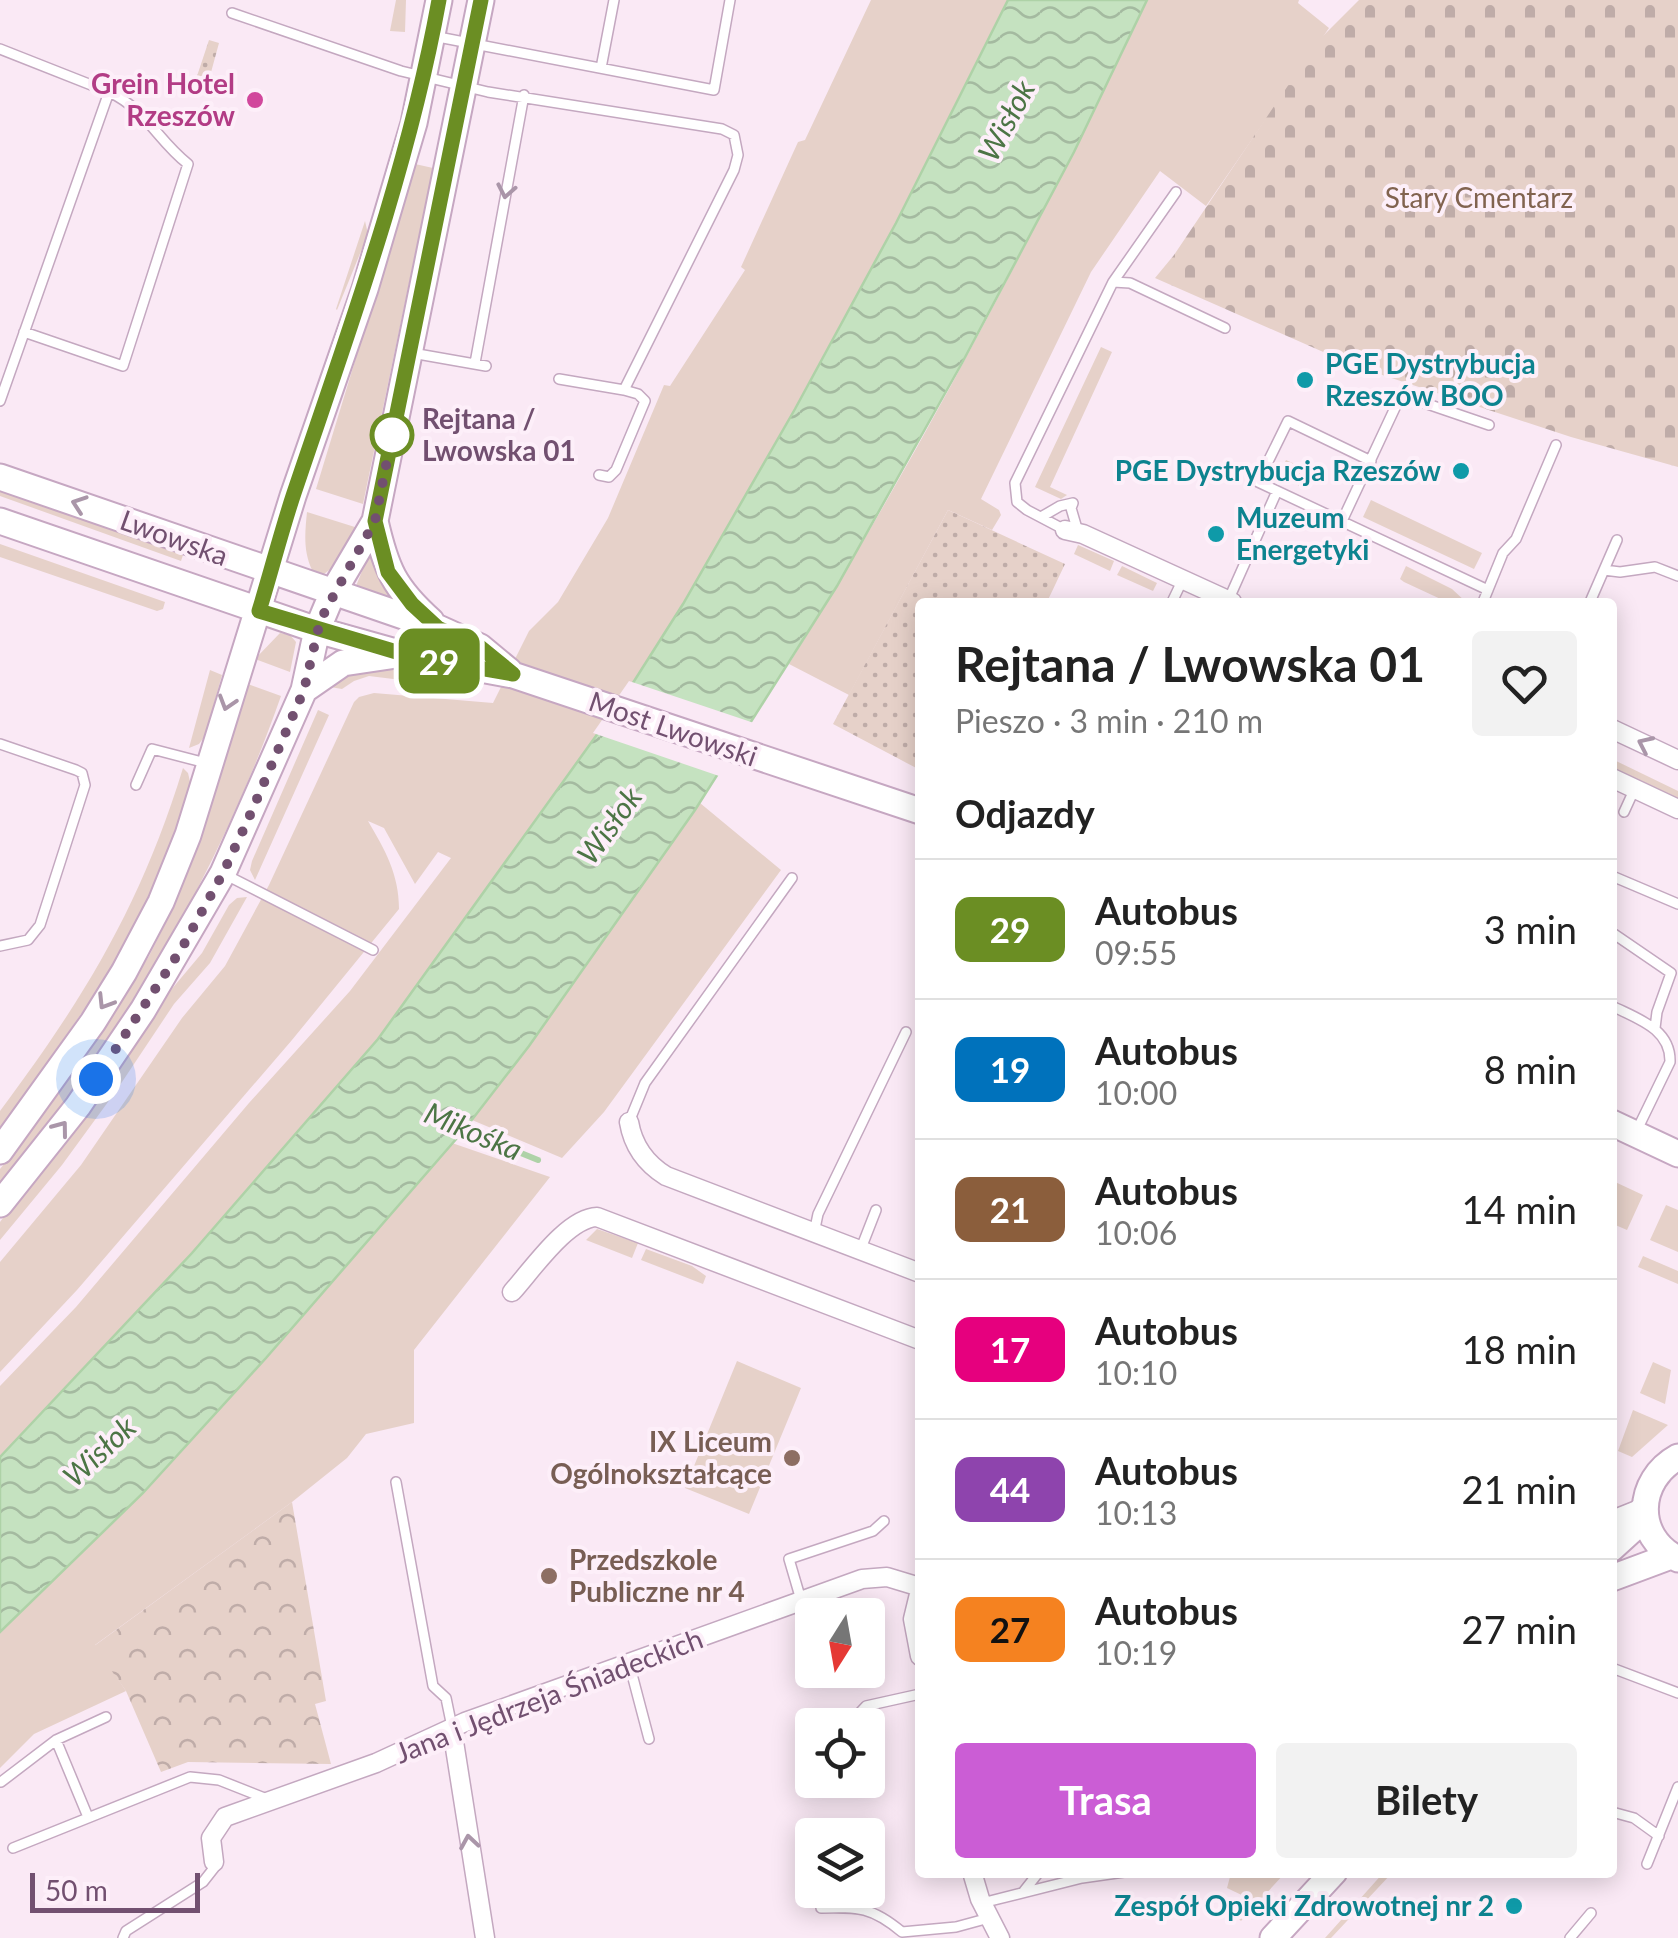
<!DOCTYPE html>
<html lang="pl">
<head>
<meta charset="utf-8">
<style>
  :root { --surface:#fff; --page:#f2f2f2; --text:#222; --muted:#767676; --line:#e0e0e0; --accent:#cb5dd5 }
  body { margin:0; font-family:Lato,sans-serif; background:var(--page); color:var(--text); height:100vh; display:flex; flex-direction:column; font-size:38px; white-space:nowrap }
  * { box-sizing:border-box; margin:0 }
  p { font-size:32px; color:var(--muted) }
  .icon { flex:none; width:55px; height:55px; fill:none; stroke:currentColor; stroke-width:2; stroke-linecap:round; stroke-linejoin:round }
  .map { position:relative; flex:1; overflow:hidden }
  .details { position:absolute; left:915px; top:598px; width:702px; height:1280px; display:flex; flex-direction:column; background:var(--surface); border-radius:10px; box-shadow:0 5px 25px #0003 }
  .details>* { flex:none }
  .badge { padding:0 20px; border-radius:15px; font-size:35px; line-height:65px }
  .needle { width:65px; rotate:191deg }
  .buttons { position:absolute; left:795px; top:1598px; display:grid; gap:20px }
  .buttons a { display:grid; place-items:center; width:90px; height:90px; border-radius:10px; background:var(--surface); box-shadow:0 5px 25px #0003; font-size:50px }
  .scale { position:absolute; left:30px; bottom:25px; width:170px; box-sizing:border-box; padding-left:10px; border:5px solid #725070; border-top:0; font-size:28px; line-height:35px; white-space:nowrap; color:#725070; -webkit-text-stroke:8px #fdeff9; paint-order:stroke }
  .you { position:absolute; width:50px; height:50px; margin:-25px; border:8px solid #fff; border-radius:50%; background:#1a73e8; box-shadow:0 0 0 15px #1a73e833 }
  .map>.badge { position:absolute; translate:-50% -50%; box-shadow:0 0 0 5px #fff }
  h2 { padding:0 40px; font-size:38px; line-height:90px }
  .round { display:grid; place-items:center; flex:none; width:105px; height:105px; border-radius:10px; background:var(--page) }
  .head { display:flex; align-items:center; justify-content:space-between; height:170px; padding:0 40px }
  h1 { font-size:48px; font-weight:700; line-height:75px }
  .primary-button { display:flex; gap:20px; margin-top:auto; padding:20px 40px }
  .primary-button a { flex:1; height:115px; border-radius:10px; background:var(--accent); color:#fff; font-size:40px; font-weight:700; line-height:115px; text-align:center }
  .primary-button a+a { background:var(--page); color:var(--text) }
  ul { padding:0; list-style:none }
  li { display:flex; align-items:center; gap:30px; height:140px; padding:0 40px; border-top:2px solid var(--line) }
  li div { flex:1 }
  li b { display:block; font-size:38px }
  li em { font-style:normal }
  li .badge { min-width:110px; font-weight:700; text-align:center }
  .map>svg:first-child { display:block }
</style>
</head>
<body>
<div class="map">
<svg width="1678" height="1938" viewBox="0 0 1678 1938">
  <defs>
    <pattern id="forest-crowns" width="20" height="18" patternUnits="userSpaceOnUse" patternTransform="scale(2.5)"><rect width="20" height="18" fill="#e6d1c9"/><path d="M2 6a3 3 0 1 1 6 0M12 15a3 3 0 1 1 6 0" fill="none" stroke="#bfaca8"/></pattern>
    <pattern id="cemetery-stones" width="16" height="16" patternUnits="userSpaceOnUse" patternTransform="scale(2.5)"><rect width="16" height="16" fill="#e6d1c9"/><path d="M2 7V4a2 2 0 0 1 4 0v3zM10 15v-3a2 2 0 0 1 4 0v3z" fill="#bfaca8"/></pattern>
    <pattern id="park-dots" width="8" height="8" patternUnits="userSpaceOnUse" patternTransform="scale(2.5)"><rect width="8" height="8" fill="#e6d1c9"/><path d="M2 2h.1M6 6h.1" fill="none" stroke="#bfaca8" stroke-width="1.8" stroke-linecap="round"/></pattern>
    <pattern id="water-waves" width="16" height="10" patternUnits="userSpaceOnUse" patternTransform="scale(2.5)"><rect width="16" height="10" fill="#c5e2c0"/><path d="M0 5q4-4 8 0t8 0" fill="none" stroke="#a4baa0"/></pattern>
  </defs>
  <rect width="100%" height="100%" fill="#fae9f5"/>
  <path fill="#e6d1c9" d="M396,0H406L405,32L390,31Z
    M871,0H1008L896,223L795,409L683,604L624,697L378,1039L192,1253L0,1457V1386L76,1307L249,1103L350,991L451,858L438,852L415,884L384,828L368,821C385,850 399,874 399,909L292,1040L77,1290L0,1372V1262L81,1165L182,1018L225,966L269,885L354,702L359,697L374,693L493,703L529,631L558,602L608,518L664,385L670,386L745,270L741,267L798,142L805,140Z
    M1147,0H1299L1298,3L1329,28L1206,206L1160,171L1091,272L981,499L999,510L1001,515L992,530L948,510L849,695L789,664C922,451 1038,227 1147,0Z
    M415,164L433,168L363,504L316,489Z
    M365,221L368,234L337,310L336,309Z
    M1101,347L1112,352L1050,487L1067,495L1061,499L1035,487Z
    M1286,460L1310,471L1302,487L1278,476Z
    M0,490L183,555L181,561L0,496Z
    M1371,500L1482,553L1474,569L1363,517Z
    M307,512L358,528L340,562L324,574L312,570C303,551 305,532 307,512Z
    M0,544L165,602L163,609L157,611L0,557Z
    M1078,545L1114,561L1110,571L1074,554Z
    M371,549L390,594L387,597L356,586Z
    M1122,566L1157,583L1153,591L1117,575Z
    M1406,566L1452,589L1466,602H1447L1404,582L1400,579Z
    M280,633L290,635L296,642L290,672L255,659Z
    M377,665L473,685L474,689L369,676L354,681L342,689L330,687L343,674Z
    M210,670L222,675L205,736L199,744L189,748Z
    M245,683L281,696C219,873 120,1042 0,1185V1169L46,1111L104,1028L149,956L168,918L202,834Z
    M318,710L329,715L255,880L250,870L252,861Z
    M1612,759L1678,791V802L1613,771Z
    M183,768L188,773L191,786L160,873L111,971L0,1130V1111C85,997 141,905 183,768Z
    M700,803L781,870L604,1112L562,1158L472,1120L529,1046Z
    M247,897L210,963L174,1004L116,1091L62,1165L0,1240V1222L160,1003L202,953L229,905L237,898Z
    M452,1143L550,1177L414,1350V1423L366,1434L347,1458L292,1502L95,1645L126,1691L34,1734L0,1768V1632L143,1493L266,1358Z
    M1613,1181L1643,1195L1627,1230L1613,1224Z
    M1666,1205L1678,1210V1252L1650,1240Z
    M597,1229L638,1243L632,1258L586,1240Z
    M646,1249L692,1266L706,1276L703,1284L641,1260Z
    M1643,1256L1678,1271V1284L1638,1267Z
    M737,1361L801,1388L749,1514L685,1488Z
    M1653,1362L1671,1370L1665,1404L1640,1393Z
    M1633,1410L1668,1425L1632,1457L1618,1451Z
    M1384,1872L1392,1873L1331,1938H1325Z
    M1231,1873V1872L1285,1873L1241,1921L1236,1916L1252,1900L1227,1888Z"/>
  <path fill="url(#forest-crowns)" d="M292,1502L326,1701L315,1704L331,1764L188,1762L161,1772L126,1691L94,1646Z"/>
  <path fill="url(#cemetery-stones)" d="M1359,0H1678V467L1571,437L1355,366L1155,278L1174,255L1318,41Z"/>
  <path fill="url(#park-dots)" d="M209,40L219,43L207,87L195,82Z
    M948,510L1065,564L1047,602H920V770L833,724Z"/>
  <path fill="url(#water-waves)" stroke="#aed2a7" stroke-width="2.5" d="M1008,0H1147L1074,152L962,363L837,586L695,810L529,1046L464,1130L266,1358L143,1493L0,1632V1457L192,1253L378,1039L624,697L683,604L795,409L896,223Z"/>
  <path fill="#fae9f5" d="M629,681L757,724L722,777L593,733Z"/>
  <g fill="none" stroke-linecap="round" stroke-linejoin="round">
    <path stroke="#aed2a7" stroke-width="6" d="M460,1128L538,1160"/>
    <g stroke="#c4a8c0" stroke-width="12">
      <path id="lane" d="M232,13L401,71L488,92L722,129L734,135L738,155L734,170L624,390L559,379
        M433,36L714,90L730,0
        M0,49L109,92
        M601,68L614,0
        M1113,282L1176,192
        M412,353L486,366
        M475,363L524,95
        M0,401L109,92C146,109 158,141 188,164L123,366L24,332
        M1371,461L1288,421L1258,482L1488,590
        M599,475L609,477L616,470L645,401L638,394L624,390
        M1041,517L1060,506L1073,503L1071,508L1078,532
        M1342,521L1401,395L1489,425
        M1065,530L1027,510L1017,502L1015,483L1113,282L1130,283L1225,328
        M1604,570L1620,572L1655,567L1678,576
        M1228,601L1277,491
        M1172,602L1183,579
        M1483,602L1503,553L1516,539L1556,445
        M1590,602L1617,540
        M0,744L76,770L82,773L85,785L40,925L28,940L0,946
        M136,785L152,749L206,763
        M1624,812L1635,788
        M226,875L373,950
        M1612,876L1678,904
        M1614,934L1671,973L1657,1012L1655,1028
        M1612,1006C1638,1019 1671,1029 1670,1062L1637,1130
        M629,1122L645,1083L792,878
        M814,1233L818,1214L906,1032
        M860,1251L876,1210
        M396,1482L433,1686L446,1698L452,1727
        M801,1600L789,1559L873,1531L884,1521
        M629,1663L649,1739
        M1612,1668L1678,1693
        M852,1721L866,1706L920,1694
        M56,1740L88,1817
        M1,1782L56,1740L106,1717
        M1612,1812L1634,1818L1659,1836
        M13,1848L190,1777L219,1780L267,1799
        M1647,1864L1678,1787
        M1024,1891L1039,1872
        M982,1903L1082,1878L1124,1872
        M821,1908C859,1907 872,1907 902,1932L956,1927L989,1918
        M123,1938L126,1931L203,1882L214,1868V1863
        M1570,1938L1591,1913"/>
    </g>
    <g stroke="#c4a8c0" stroke-width="21">
      <path id="street" d="M1065,530L1083,534L1232,602
        M1612,729L1678,760
        M1612,778L1678,809
        M629,1122C633,1146 645,1163 666,1176L920,1273
        M512,1292C532,1270 567,1218 597,1217L920,1340
        M1612,1520L1637,1510L1645,1503
        M920,1590L913,1619L920,1656
        M452,1729L485,1938
        M214,1862L211,1838L225,1817L376,1763L465,1722L862,1579L887,1577L920,1587
        M972,1872L980,1899L1000,1938"/>
    </g>
    <g stroke="#c6a7c2" stroke-width="29">
      <path id="secondary" d="M0,477L438,628L480,647L509,671
        M0,521L317,630L410,656L513,675L920,811
        M375,521C386,569 394,588 431,621
        M304,690L343,663L390,656
        M1612,1123L1678,1154
        M0,1151L93,1022L124,972L161,902L188,835L293,496L365,289L414,123L439,0
        M0,1204L78,1106L143,1010L223,873L304,690L317,630L333,592L375,521L481,0
        M1678,1457C1636,1480 1633,1537 1678,1559
        M1612,1548L1645,1518
        M1612,1578L1671,1556
        M1273,1938L1334,1872"/>
    </g>
    <use href="#lane" stroke="#fff" stroke-width="9"/>
    <use href="#street" stroke="#fff" stroke-width="18"/>
    <use href="#secondary" stroke="#fff" stroke-width="25"/>
  </g>
  <defs><path id="oneway-chevron" d="M-2-3.5L2.5 0L-2 3.5" fill="none" stroke-width="1.6" stroke-linecap="round" stroke-linejoin="round" transform="scale(2.5)"/></defs>
  <g stroke="#aa96a9">
    <use href="#oneway-chevron" transform="translate(506 191) rotate(101)"/>
    <use href="#oneway-chevron" transform="translate(79 504) rotate(-161)"/>
    <use href="#oneway-chevron" transform="translate(227 703) rotate(107)"/>
    <use href="#oneway-chevron" transform="translate(1645 744) rotate(-155)"/>
    <use href="#oneway-chevron" transform="translate(105 1002) rotate(122)"/>
    <use href="#oneway-chevron" transform="translate(61 1128) rotate(-53)"/>
    <use href="#oneway-chevron" transform="translate(469 1842) rotate(-99)"/>
  </g>
  <g fill="none" stroke-linecap="round" stroke-linejoin="round">
    <g stroke="#fff" stroke-width="22">
      <path id="line" d="M439,0C408,170 349,330 294,493C281,532 271,572 259,611L410,656L513,674L480,647L438,628L412,604L388,572L375,521L481,0"/>
    </g>
    <use href="#line" stroke="#6b8e23" stroke-width="15"/>
    <path stroke="#725070" stroke-width="10" stroke-dasharray="0 18" d="M96,1079L182,948L223,873L247,822L304,690L318,630L325,611L375,521L392,435"/>
  </g>
  <circle fill="#d1479c" stroke="#fdeff9" stroke-width="4" cx="255" cy="100" r="10"/>
  <g fill="#0f9aa8" stroke="#fdeff9" stroke-width="4">
    <circle cx="1305" cy="380" r="10"/>
    <circle cx="1461" cy="471" r="10"/>
    <circle cx="1216" cy="534" r="10"/>
    <circle cx="1514" cy="1906" r="10"/>
  </g>
  <circle fill="#fff" stroke="#6b8e23" stroke-width="5" cx="392" cy="435" r="20"/>
  <g fill="#8d6e63" stroke="#fdeff9" stroke-width="4">
    <circle cx="792" cy="1458" r="10"/>
    <circle cx="549" cy="1576" r="10"/>
  </g>
  <g text-anchor="middle" stroke-width="8" stroke-linejoin="round" paint-order="stroke">
    <g font-size="28" font-weight="bold" fill="#b23c85" stroke="#fdeff9" text-anchor="end">
      <text x="235" y="94">Grein Hotel<tspan x="235" dy="32">Rzeszów</tspan></text>
    </g>
    <g font-size="28" fill="#81634f" stroke="#fdeff9">
      <text x="1479" y="208">Stary Cmentarz</text>
    </g>
    <g font-size="28" font-weight="bold" fill="#0d838f" stroke="#fdeff9" text-anchor="start">
      <text x="1325" y="374">PGE Dystrybucja<tspan x="1325" dy="32">Rzeszów BOO</tspan></text>
      <text x="1441" y="481" text-anchor="end">PGE Dystrybucja Rzeszów</text>
      <text x="1236" y="528">Muzeum<tspan x="1236" dy="32">Energetyki</tspan></text>
      <text x="1494" y="1916" text-anchor="end">Zespół Opieki Zdrowotnej nr 2</text>
    </g>
    <g font-size="28" font-weight="bold" fill="#725070" stroke="#fdeff9" text-anchor="start">
      <text x="422" y="429">Rejtana /<tspan x="422" dy="32">Lwowska 01</tspan></text>
    </g>
    <g font-size="28" fill="#725070" stroke="#fdeff9">
      <text transform="translate(174 538) rotate(20)" y="10">Lwowska</text>
      <text transform="translate(673 729) rotate(19)" y="10">Most Lwowski</text>
      <text transform="translate(549 1696) rotate(-21)" y="10">Jana i Jędrzeja Śniadeckich</text>
    </g>
    <g font-size="28" font-weight="bold" fill="#785e54" stroke="#fdeff9" text-anchor="end">
      <text x="772" y="1452">IX Liceum<tspan x="772" dy="32">Ogólnokształcące</tspan></text>
      <text x="569" y="1570" text-anchor="start">Przedszkole<tspan x="569" dy="32">Publiczne nr 4</tspan></text>
    </g>
    <g font-size="30" font-style="italic" fill="#4c7545" stroke="#fdeff9">
      <text transform="translate(1007 121) rotate(-62)" y="10">Wisłok</text>
      <text transform="translate(610 826) rotate(-54)" y="10">Wisłok</text>
      <text transform="translate(473 1132) rotate(23)" y="10">Mikośka</text>
      <text transform="translate(100 1452) rotate(-43)" y="10">Wisłok</text>
    </g>
  </g>
</svg>
<div class="buttons">
<a><svg class="needle" viewBox="-14 -14 28 28"><path d="M0-13l5 13h-10z" fill="#e53935"/><path d="M0 13l5-13h-10z" fill="#767676"/></svg></a>
<a><svg class="icon" aria-label="locate" viewBox="0 0 24 24"><circle cx="12" cy="12" r="6"/><path d="M12 2v4M12 18v4M2 12h4M18 12h4"/></svg></a>
<a><svg class="icon" aria-label="layers" viewBox="0 0 24 24"><path d="M12 4l9 5-9 5-9-5zM3 14l9 5 9-5"/></svg></a>
</div>
<div class="scale">50 m</div>
<div class="you" style="left:96px;top:1079px"></div>
<b class="badge" style="left:439px;top:661px;background:#6b8e23;color:#fff">29</b>
<section class="details">
<div class="head"><div><h1>Rejtana / Lwowska 01</h1><p>Pieszo · 3 min · 210 m</p></div><a class="round"><svg class="icon" aria-label="heart" viewBox="0 0 24 24"><path d="M12 20l-8-8c-3-5 5-10 8-4 3-6 11-1 8 4z"/></svg></a></div>
<h2>Odjazdy</h2>
<ul>
<li><span class="badge" style="background:#6b8e23;color:#fff">29</span><div><b>Autobus</b><p>09:55</p></div><em>3 min</em></li>
<li><span class="badge" style="background:#0072bc;color:#fff">19</span><div><b>Autobus</b><p>10:00</p></div><em>8 min</em></li>
<li><span class="badge" style="background:#8b5e3c;color:#fff">21</span><div><b>Autobus</b><p>10:06</p></div><em>14 min</em></li>
<li><span class="badge" style="background:#e6007e;color:#fff">17</span><div><b>Autobus</b><p>10:10</p></div><em>18 min</em></li>
<li><span class="badge" style="background:#8e44ad;color:#fff">44</span><div><b>Autobus</b><p>10:13</p></div><em>21 min</em></li>
<li><span class="badge" style="background:#f58220;color:#111">27</span><div><b>Autobus</b><p>10:19</p></div><em>27 min</em></li>
</ul>
<div class="primary-button"><a>Trasa</a><a>Bilety</a></div>
</section>
</div>
</body>
</html>
